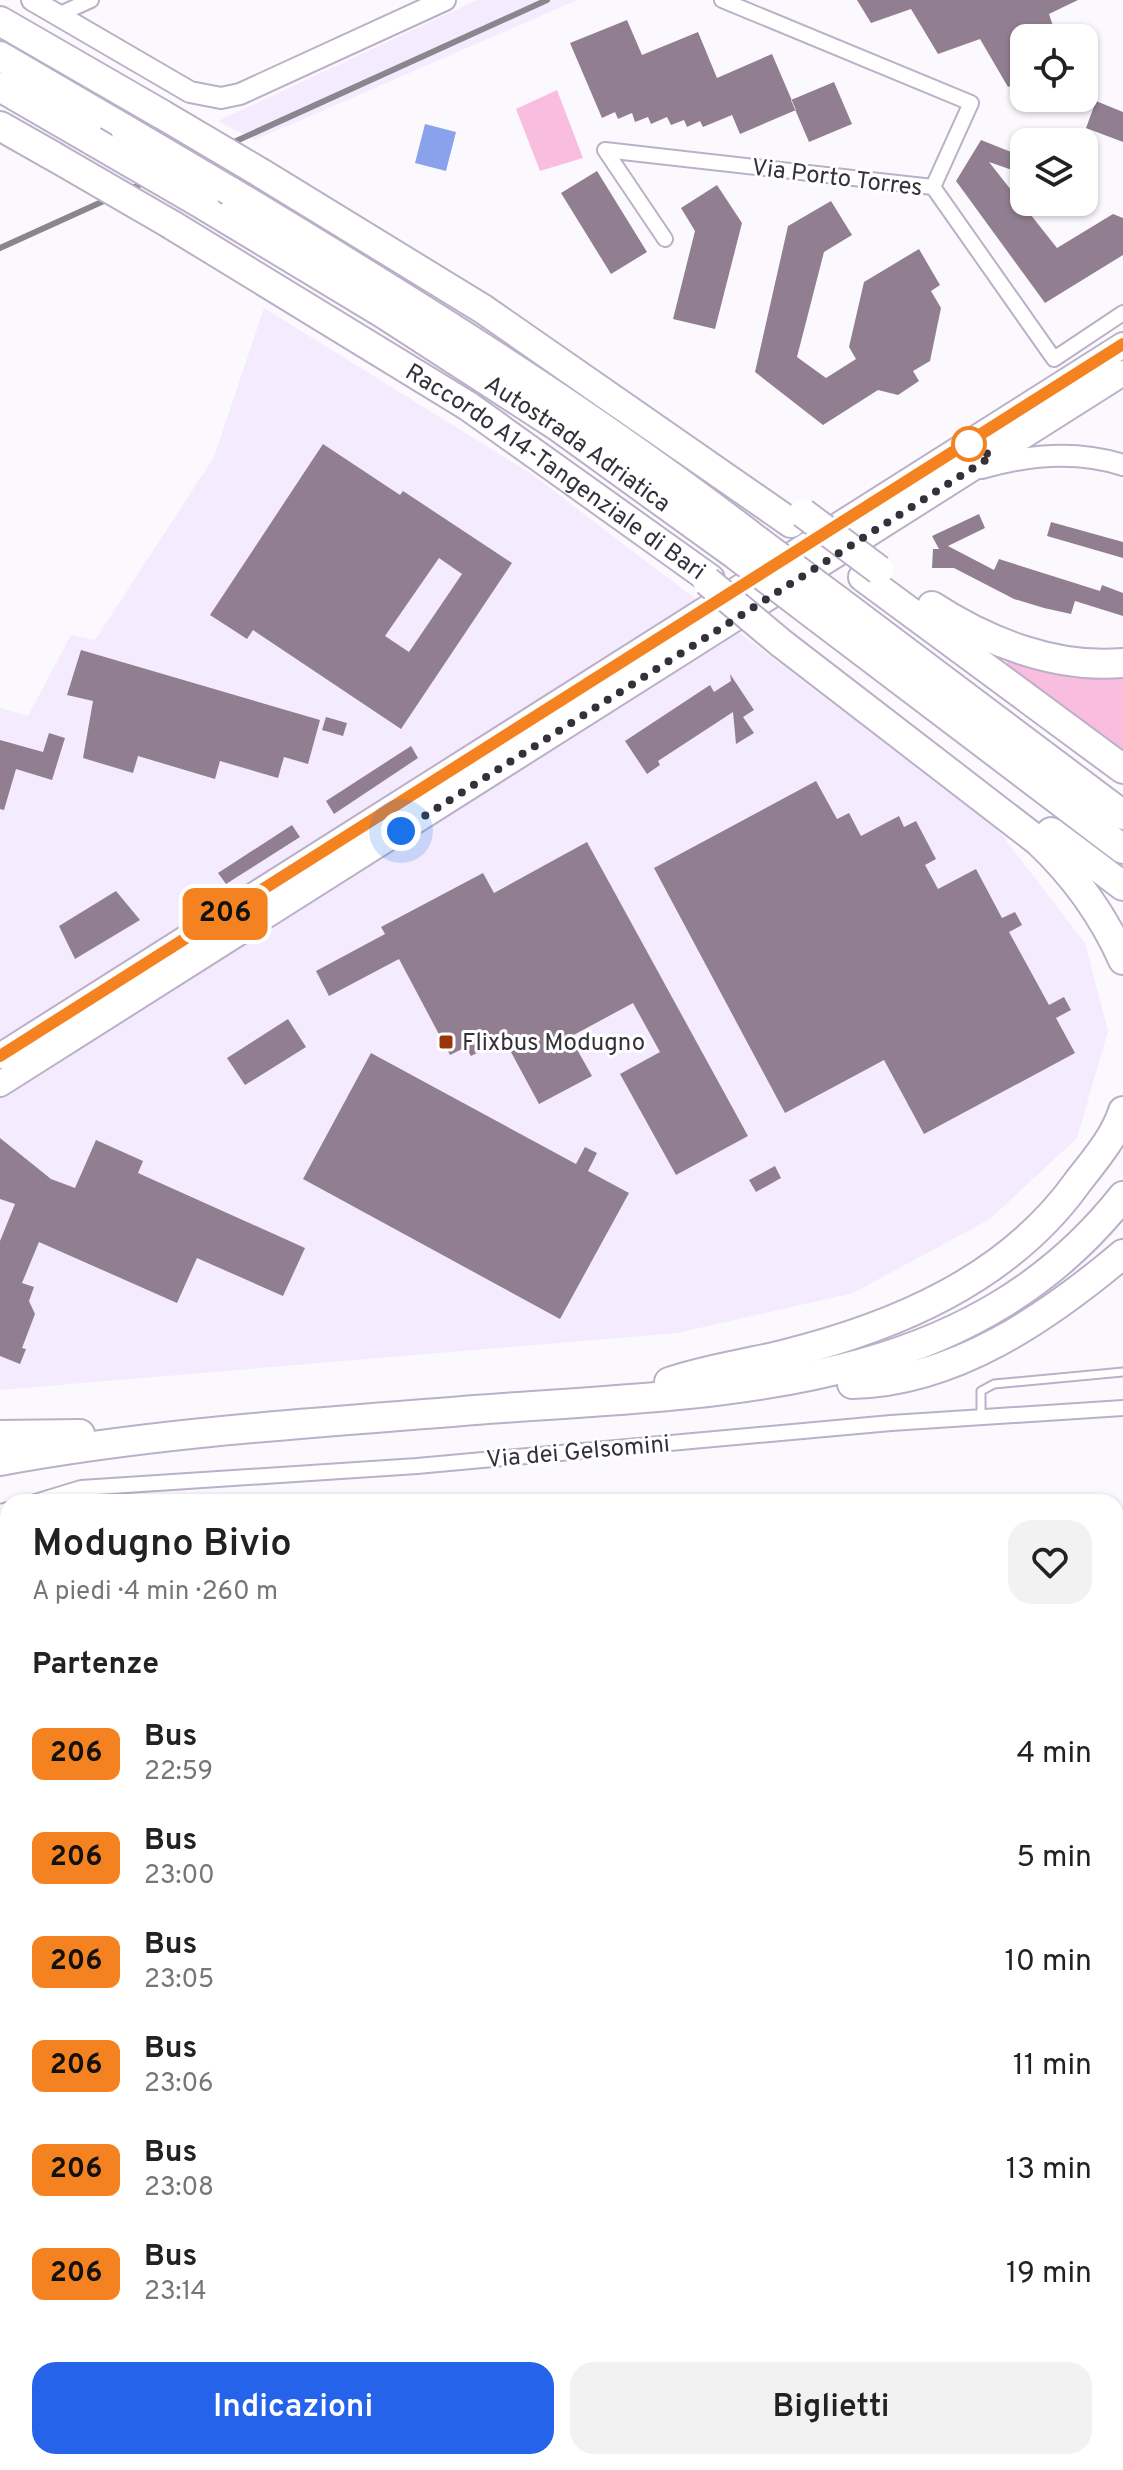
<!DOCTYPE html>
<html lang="it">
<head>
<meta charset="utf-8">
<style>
  :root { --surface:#fff; --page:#f2f2f2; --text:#222; --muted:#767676; --accent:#2563eb }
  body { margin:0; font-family:Overpass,sans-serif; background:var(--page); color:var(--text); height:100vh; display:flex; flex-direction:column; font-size:30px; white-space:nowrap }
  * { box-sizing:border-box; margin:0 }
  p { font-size:26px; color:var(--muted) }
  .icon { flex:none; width:44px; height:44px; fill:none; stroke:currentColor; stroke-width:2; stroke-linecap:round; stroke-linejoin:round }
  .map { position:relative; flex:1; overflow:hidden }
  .panel { position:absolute; left:0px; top:1494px; width:1124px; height:976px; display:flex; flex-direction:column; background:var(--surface); border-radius:24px 24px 0 0; box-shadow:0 2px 6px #0004 }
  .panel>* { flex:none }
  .badge { padding:0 16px; border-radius:12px; font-size:28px; line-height:52px }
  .tools { position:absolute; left:1010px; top:24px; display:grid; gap:16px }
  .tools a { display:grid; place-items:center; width:88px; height:88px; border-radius:16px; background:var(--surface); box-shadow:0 2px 6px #0004; font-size:40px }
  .you { position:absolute; width:40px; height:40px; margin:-20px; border:6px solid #fff; border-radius:50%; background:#1a73e8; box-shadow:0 0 0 12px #1a73e833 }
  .map>.badge { position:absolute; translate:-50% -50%; box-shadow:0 0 0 4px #fff }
  h2 { padding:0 32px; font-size:30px; line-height:72px }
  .round { display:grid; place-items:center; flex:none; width:84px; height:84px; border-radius:24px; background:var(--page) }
  .head { display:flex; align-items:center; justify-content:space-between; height:136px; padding:0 32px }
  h1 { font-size:38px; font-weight:600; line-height:60px }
  .cta { display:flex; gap:16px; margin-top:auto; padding:16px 32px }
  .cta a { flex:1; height:92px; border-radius:24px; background:var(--accent); color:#fff; font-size:32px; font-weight:600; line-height:92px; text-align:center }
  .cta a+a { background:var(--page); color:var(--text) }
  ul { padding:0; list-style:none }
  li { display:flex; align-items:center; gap:24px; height:104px; padding:0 32px }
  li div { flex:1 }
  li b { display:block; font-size:30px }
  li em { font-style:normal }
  li .badge { min-width:88px; font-weight:700; text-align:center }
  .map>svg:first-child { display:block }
</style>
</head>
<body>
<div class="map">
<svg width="1123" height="2470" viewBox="0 0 1123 2470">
  <rect width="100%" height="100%" fill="#fbf9fe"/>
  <path fill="#f4ebfe" d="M477,0H577L255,140L218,121Z
    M264,308L533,475L998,830L1085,943L1108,1031L1077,1138L990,1219L853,1293L677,1333L0,1390V708L28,716L71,635L95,640L214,457Z
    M1123,2261V2470H450L477,2462H1116V2264Z"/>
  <path fill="#f9bedf" d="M557,90L583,158L540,171L516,109Z
    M1002,656L1123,673V750L1014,673Z"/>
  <path fill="#8aa2ec" d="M425,124L456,132L446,171L415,163Z
    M0,2325L8,2331V2462H304L260,2470H0Z"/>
  <path fill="#917f91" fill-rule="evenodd" d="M857,0H1078L1049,14L1057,38H1024V81L1008,87L980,39L938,54L911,9L871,23Z
    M627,20L642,55L698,32L717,78L772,54L796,110L740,134L732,115L703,127L700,121L687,127L684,120L671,125L667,117L651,124L648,117L635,122L632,113L618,119L615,112L602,118L570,43Z
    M834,82L852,124L809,142L791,100Z
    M1096,101L1123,112V142L1086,128Z
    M981,140L1024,157V174L989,162L1057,248L1113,214L1123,218V255L1045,303L956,181Z
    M597,171L647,252L611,274L561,193Z
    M717,185L742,223L715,329L673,319L695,231L681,208Z
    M831,201L852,235L824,252L797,357L826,378L856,359L849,347L864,282L919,249L940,285L931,291L941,308L930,361L913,371L919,381L898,395L878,390L823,425L755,372L788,226Z
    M323,444L400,495L403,491L512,563L401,729L253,630L247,639L210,615ZM439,558L462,574L409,652L385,636Z
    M979,514L985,528L948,546L994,570L999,559L1100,591L1102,585L1123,593V616L1075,601L1071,614L1044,608L1014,599L954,568H932L933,549H939L932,536Z
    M1051,522L1123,542V558L1047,536Z
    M81,650L320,720L308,764L284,757L278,778L220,761L215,779L138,756L133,773L83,758L93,701L67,695Z
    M730,674L754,710L743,717L754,733L736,744L733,712L658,761L660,765L647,774L625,741L710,685L714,692L731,681Z
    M326,717L347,723L343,736L322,730Z
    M49,733L65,738L52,780L16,769L4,810L0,809V740L43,752Z
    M411,746L418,758L334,814L326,801Z
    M816,781L837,819L849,813L861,836L899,816L904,827L916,821L936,859L925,865L938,889L976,869L1002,918L1015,912L1022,925L1009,932L1049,1005L1064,997L1071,1010L1056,1018L1075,1053L924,1134L884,1060L785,1113L654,868Z
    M292,825L300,837L226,884L218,873Z
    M587,842L748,1136L676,1175L620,1074L660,1052L633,1003L570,1037L592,1076L539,1104L504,1039L471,1056L466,1047L450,1055L399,959L329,996L316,971L385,934L381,927L483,873L494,893Z
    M116,891L140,920L75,959L59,926Z
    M288,1019L306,1047L245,1085L227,1058Z
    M371,1053L576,1164L585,1147L597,1153L588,1171L629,1193L560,1319L303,1179Z
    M0,1138L51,1179L75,1188L96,1140L143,1161L138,1173L305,1248L283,1296L197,1258L177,1303L39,1242L22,1283L34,1287L29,1301L35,1314L22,1348L26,1349L20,1364L0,1356V1241L15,1204L0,1199Z
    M775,1166L781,1178L756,1192L749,1180Z"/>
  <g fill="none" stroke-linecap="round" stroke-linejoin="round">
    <g stroke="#bbb0c7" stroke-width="11">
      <path id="lane" d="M981,1417V1391L994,1384L1123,1372"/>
    </g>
    <g stroke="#bbb0c7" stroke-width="18">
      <path id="street" d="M722,0L971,103L933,187
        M58,15L91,0
        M665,239L605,150L933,187L1054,359L1123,313
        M35,1502L81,1488L417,1466L891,1423L1123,1408
        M0,1512L8,1510
        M1116,1682L1123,1686
        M1116,1859H1123
        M0,2173L8,2141
        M1116,2240L1123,2238
        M0,2257L8,2261
        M418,2462H446
        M373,2470L385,2462
        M464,2470L470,2462"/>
    </g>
    <g stroke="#bbb0c7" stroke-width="24">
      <path id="secondary" d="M32,0L190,92L221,98L240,94L445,0
        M982,468C1027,455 1077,450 1123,465"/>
    </g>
    <g stroke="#bbb0c7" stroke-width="28">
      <path id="primary" d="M0,1056L1123,345
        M0,1084L1123,373"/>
    </g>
    <g stroke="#bbb0c7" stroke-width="32">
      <g id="highway">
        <path d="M0,21L163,115"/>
        <path d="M0,56L125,129"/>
        <path d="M0,87L93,141"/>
        <path d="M0,126L53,156"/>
        <path d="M261,173L483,309L791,523"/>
        <path d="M230,191C411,300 591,412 758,541"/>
        <path id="s1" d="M205,206L384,314L557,426L737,556"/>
        <path id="s2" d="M172,225L468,406L710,579"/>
        <path d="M863,577L1123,769"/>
        <path d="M836,599L1123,815"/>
        <path d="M932,606C987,642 1056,669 1123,663"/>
        <path d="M817,617L1123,849"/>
        <path d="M781,643L1038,841C1075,876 1102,913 1123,960"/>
        <path d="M1051,832L1123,886"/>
        <path d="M669,1382C706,1369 745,1364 782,1355C895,1327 1007,1280 1077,1183C1093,1162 1115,1137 1123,1111"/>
        <path d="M852,1384C955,1382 1048,1317 1123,1254"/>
        <path d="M0,1435L80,1434"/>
        <path d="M0,1461C157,1432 316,1423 475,1410C708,1392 963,1399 1123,1196"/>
      </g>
    </g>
    <path stroke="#a29fa6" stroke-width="3" stroke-dasharray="6 6" stroke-linecap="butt" d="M1116,1554L1123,1529
      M0,2013L8,2027
      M1116,2061L1123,2063"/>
    <use href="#lane" stroke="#fff" stroke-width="7"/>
    <use href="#street" stroke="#fff" stroke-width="14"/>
    <use href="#secondary" stroke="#fff" stroke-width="20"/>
    <use href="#primary" stroke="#fff" stroke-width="24"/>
    <use href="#highway" stroke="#fff" stroke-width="28"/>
    <path stroke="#89868d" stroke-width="6" d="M0,248L547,0"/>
    <g stroke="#bbb0c7" stroke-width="32" stroke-linecap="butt">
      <path id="highway-bridge" d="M163,115L261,173
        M125,129L230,191
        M93,141L205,206
        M53,156L172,225
        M803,513L879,570
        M758,541L836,599
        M737,556L817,617
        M707,581L781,643"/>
    </g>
    <use href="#highway-bridge" stroke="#fff" stroke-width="28"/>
  </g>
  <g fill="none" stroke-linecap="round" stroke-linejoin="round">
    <g stroke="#fff" stroke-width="18">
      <path id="line" d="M0,1056L1123,344"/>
    </g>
    <use href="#line" stroke="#f58220" stroke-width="12"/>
    <path stroke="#35313a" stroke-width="8" stroke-dasharray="0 14.4" d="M401,831L992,456L969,444"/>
  </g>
  <circle fill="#fff" stroke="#f58220" stroke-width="4" cx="969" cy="444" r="16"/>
  <rect fill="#9b350a" stroke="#fff" stroke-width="3" x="438" y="1034" width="16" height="16" rx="4"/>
  <g text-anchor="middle" stroke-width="6" stroke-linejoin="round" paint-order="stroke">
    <g font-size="24" fill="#35313a" stroke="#fff">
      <text transform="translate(837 177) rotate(7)" y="8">Via Porto Torres</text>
      <text dy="8" stroke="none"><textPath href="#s1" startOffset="442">Autostrada Adriatica</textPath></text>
      <text dy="8" stroke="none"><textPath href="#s2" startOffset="456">Raccordo A14-Tangenziale di Bari</textPath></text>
      <text transform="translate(578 1451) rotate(-5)" y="8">Via dei Gelsomini</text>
    </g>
    <g font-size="24" fill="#35313a" stroke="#fff" text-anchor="start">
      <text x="462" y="1050">Flixbus Modugno</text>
    </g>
  </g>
</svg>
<div class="tools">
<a><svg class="icon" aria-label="locate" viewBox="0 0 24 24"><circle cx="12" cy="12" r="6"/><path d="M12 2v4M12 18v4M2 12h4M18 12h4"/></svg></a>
<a><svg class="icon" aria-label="layers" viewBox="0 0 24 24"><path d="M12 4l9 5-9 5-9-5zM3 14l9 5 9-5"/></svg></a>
</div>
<div class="you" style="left:401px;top:831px"></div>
<b class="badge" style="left:225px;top:914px;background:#f58220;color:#111">206</b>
<section class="panel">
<div class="head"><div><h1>Modugno Bivio</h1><p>A piedi · 4 min · 260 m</p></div><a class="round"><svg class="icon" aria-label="heart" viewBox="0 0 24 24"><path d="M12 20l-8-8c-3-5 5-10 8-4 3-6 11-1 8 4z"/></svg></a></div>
<h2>Partenze</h2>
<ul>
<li><span class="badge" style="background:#f58220;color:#111">206</span><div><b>Bus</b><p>22:59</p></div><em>4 min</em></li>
<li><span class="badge" style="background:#f58220;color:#111">206</span><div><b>Bus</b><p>23:00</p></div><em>5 min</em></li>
<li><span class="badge" style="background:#f58220;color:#111">206</span><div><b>Bus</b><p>23:05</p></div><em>10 min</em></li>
<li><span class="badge" style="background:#f58220;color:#111">206</span><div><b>Bus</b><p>23:06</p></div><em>11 min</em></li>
<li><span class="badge" style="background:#f58220;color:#111">206</span><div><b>Bus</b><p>23:08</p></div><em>13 min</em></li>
<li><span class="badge" style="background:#f58220;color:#111">206</span><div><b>Bus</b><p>23:14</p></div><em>19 min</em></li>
</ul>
<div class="cta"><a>Indicazioni</a><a>Biglietti</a></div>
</section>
</div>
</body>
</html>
